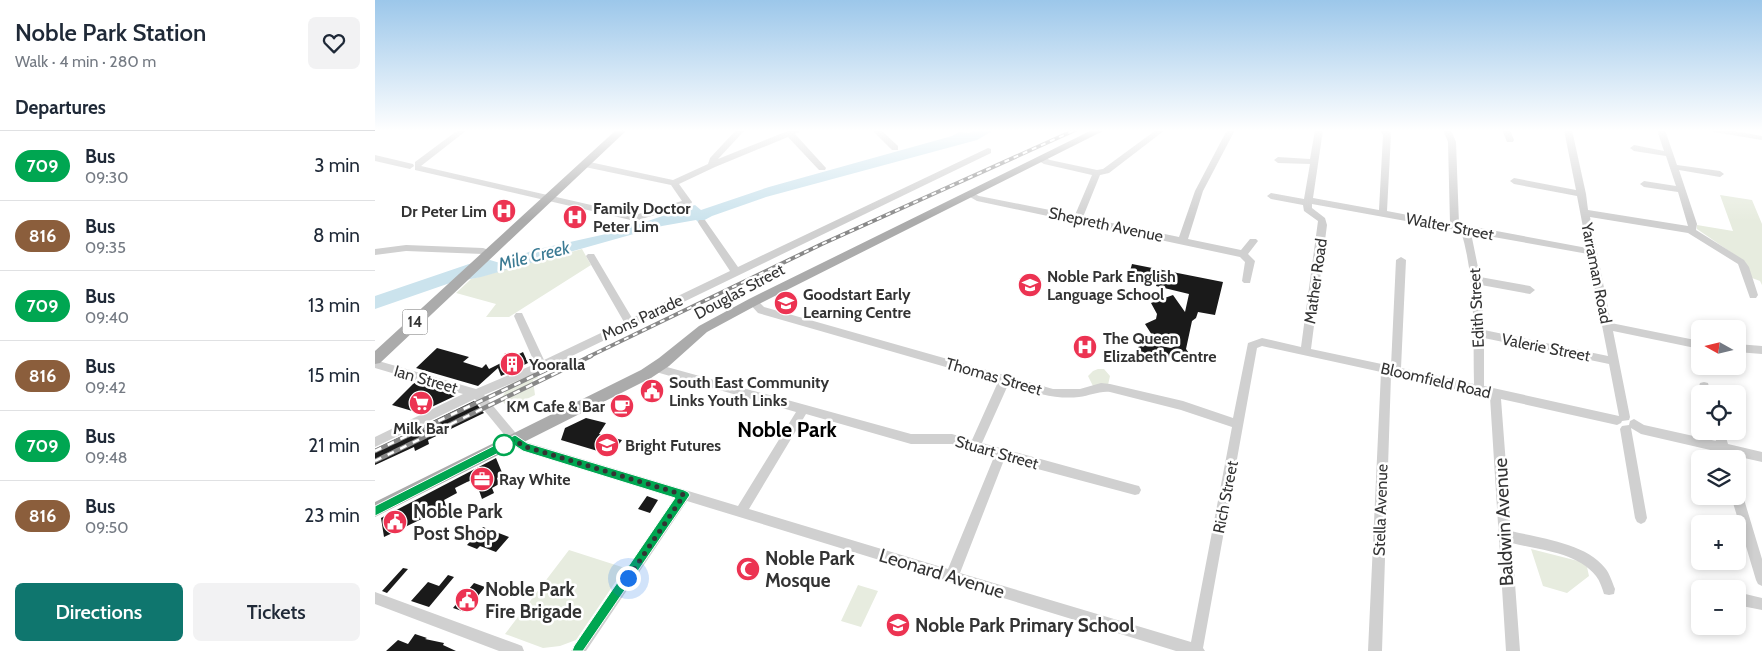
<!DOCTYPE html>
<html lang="en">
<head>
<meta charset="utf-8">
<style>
  :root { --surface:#fff; --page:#f2f2f3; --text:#1f2937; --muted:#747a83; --line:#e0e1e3; --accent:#0f766e }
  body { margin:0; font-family:Cabin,sans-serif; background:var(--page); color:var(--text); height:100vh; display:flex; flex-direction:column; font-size:19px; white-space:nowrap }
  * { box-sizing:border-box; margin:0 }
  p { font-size:16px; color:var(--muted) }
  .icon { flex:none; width:28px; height:28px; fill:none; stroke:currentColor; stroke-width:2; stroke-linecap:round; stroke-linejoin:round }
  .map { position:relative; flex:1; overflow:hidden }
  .drawer { display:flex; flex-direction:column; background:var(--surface); width:375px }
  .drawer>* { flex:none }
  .badge { padding:0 10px; border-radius:16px; font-size:18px; line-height:32px }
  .needle { width:32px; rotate:278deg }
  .controls { position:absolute; left:1316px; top:320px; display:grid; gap:10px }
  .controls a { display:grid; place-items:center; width:55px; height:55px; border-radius:8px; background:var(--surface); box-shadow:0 2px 8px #0003; font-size:25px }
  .you { position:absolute; width:25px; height:25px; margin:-12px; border:4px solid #fff; border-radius:50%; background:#1a73e8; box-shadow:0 0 0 8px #1a73e833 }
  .map>.badge { position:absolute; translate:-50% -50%; box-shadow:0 0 0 2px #fff }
  h2 { padding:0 15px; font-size:19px; line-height:45px }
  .round { display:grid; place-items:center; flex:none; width:52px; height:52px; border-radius:8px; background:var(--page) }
  .headline { display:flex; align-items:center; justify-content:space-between; height:85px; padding:0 15px }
  h1 { font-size:24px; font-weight:600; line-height:38px }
  .primary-button { display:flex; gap:10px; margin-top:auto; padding:10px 15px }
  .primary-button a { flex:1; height:58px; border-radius:8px; background:var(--accent); color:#fff; font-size:20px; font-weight:600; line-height:58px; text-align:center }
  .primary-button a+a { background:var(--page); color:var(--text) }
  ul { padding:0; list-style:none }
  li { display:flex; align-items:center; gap:15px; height:70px; padding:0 15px; border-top:1px solid var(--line) }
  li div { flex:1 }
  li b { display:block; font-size:19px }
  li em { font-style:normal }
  li .badge { min-width:55px; font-weight:700; text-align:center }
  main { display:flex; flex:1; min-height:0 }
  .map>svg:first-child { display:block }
</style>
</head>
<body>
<main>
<section class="drawer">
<div class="headline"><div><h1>Noble Park Station</h1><p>Walk · 4 min · 280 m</p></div><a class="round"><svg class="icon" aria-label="heart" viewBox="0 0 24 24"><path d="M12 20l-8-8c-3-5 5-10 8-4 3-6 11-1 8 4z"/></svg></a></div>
<h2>Departures</h2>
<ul>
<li><span class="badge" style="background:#00a651;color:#fff">709</span><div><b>Bus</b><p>09:30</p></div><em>3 min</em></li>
<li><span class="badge" style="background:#8b5e3c;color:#fff">816</span><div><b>Bus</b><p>09:35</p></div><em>8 min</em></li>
<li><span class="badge" style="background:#00a651;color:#fff">709</span><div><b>Bus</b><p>09:40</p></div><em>13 min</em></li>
<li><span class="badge" style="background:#8b5e3c;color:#fff">816</span><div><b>Bus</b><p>09:42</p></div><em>15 min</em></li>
<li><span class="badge" style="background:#00a651;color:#fff">709</span><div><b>Bus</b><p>09:48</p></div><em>21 min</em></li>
<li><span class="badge" style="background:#8b5e3c;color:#fff">816</span><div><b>Bus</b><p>09:50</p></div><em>23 min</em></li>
</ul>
<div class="primary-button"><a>Directions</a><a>Tickets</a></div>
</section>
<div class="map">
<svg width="1387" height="651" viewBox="0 0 1387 651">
  <rect width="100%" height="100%" fill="#fff"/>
  <path fill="#e7ecdf" d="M1345,195L1377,200L1387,224V285L1385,281L1377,278L1370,262L1322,229V225L1358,231Z
    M207,249L216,265L134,317H111L121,304L81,293L96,279Z
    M723,369H729L735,376L733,385L718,386L713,376L718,371Z
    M160,372L163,378L158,380L160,395L133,408L126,399L135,384Z
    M1156,549L1207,562L1212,567L1214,576L1192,593L1168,586Z
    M194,550L250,568L201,640L185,646L168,648L130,634Z
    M483,585L503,591L486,627L466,621Z"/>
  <path fill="#cbe3ed" d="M598,130H619L602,140L391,197L337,216L324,223L321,220L287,226L106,277L75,283L0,309V296L94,264L115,260L125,263L159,250L231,234L259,223L261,225L320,205L326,210L394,187L577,136L584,132L595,133Z"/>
  <path fill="#1a1a1a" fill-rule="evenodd" d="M757,264L848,282L840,315L823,312L821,318L817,321L811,349L816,356L809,358L805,353L781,363L773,361L763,347L771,343L775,344L777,335L770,324L781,319L782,314L776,303L798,295L810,312L814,294L781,286L784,277L755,271ZM799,336L802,341L801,346L796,348L775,344Z
    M62,348L94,357L88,362L107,368L111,364L114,369L148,352L153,363L126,376L123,368L103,386L41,368Z
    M39,383L57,388L82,395L44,413L17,405Z
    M99,401L109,413L53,440L54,444L40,451L39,447L0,465V449Z
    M211,418L231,423L224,434L247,440L236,455L186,440L190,428Z
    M121,458L128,475L122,478L124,484L117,488L119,493L107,499L100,479L92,482L80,488L82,493L69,500L72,509L55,518V515L9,537L6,518Z
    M272,496L283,500L275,513L263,509Z
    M108,527L134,537L121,552L105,546L102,549L92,545Z
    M28,568L33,569L12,593L7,591Z
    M73,575L79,577L54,607L36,601L53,582L64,586Z
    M99,583L110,587L90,612L78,608Z
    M40,634L52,638L50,639L69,643L68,645L81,651H11L23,640L33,644Z"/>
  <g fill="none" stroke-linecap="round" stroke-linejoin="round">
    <path fill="#d0d0d0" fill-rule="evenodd" d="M83,130H92L46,166L260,215L307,201L296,185L210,167L207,166V162L210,161L298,180L333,164L335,158L361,130H370L343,159L415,130H427L420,134L451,168L450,170H444L413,137L340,167L304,184L317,202L316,204L260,221L40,170V162Z
      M497,130H506L523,146V150H517Z
      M781,130H790L734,173L725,175L708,217L804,237L820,191L852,130H860L828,191L813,239L866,250L875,239H881L883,241L873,254L880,261L875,283H869L867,281L870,262L865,257L602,201L590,194L594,191L604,196L700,215L717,175L669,164L664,161V157L667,156L675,160L722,170L728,169Z
      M940,130H948L938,198L1004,210L1008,135L1004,130H1013L1016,134L1012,211L1075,223L1073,142L1068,130H1076L1081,142L1084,224L1212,248L1202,196L1139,184L1135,181L1139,178L1201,190L1189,130H1197L1211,194L1213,210L1313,226L1303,192L1269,187L1265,184L1269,181L1301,186L1291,156L1259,151L1255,148L1259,145L1289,151L1282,130H1290L1302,165L1345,171L1349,174L1345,177L1304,170L1322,224L1321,230L1369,260L1374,267L1383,295L1381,298H1375L1363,264L1313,233L1215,217L1236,323L1325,341V349L1238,331L1255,417L1254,420L1247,421L1246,423L1242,425L1126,399L1136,531C1164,538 1211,543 1230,568C1235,574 1237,582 1240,589L1239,594L1234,595L1229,594C1227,588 1225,581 1221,576C1202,552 1164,550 1137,543L1145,651H1131L1115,397L1016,375L1007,651H993L1006,372L887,346L882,348L828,648L830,651H801L312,501L211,651H196L300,498L144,449L136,443L100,399L0,447V437L88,394L0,368V360L101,389L160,364L139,316L141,313H147L169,360L249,322L211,256L213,254H219L257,318L355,271L324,224L323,222L324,220H330L363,267L613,148L616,149V153L170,369L109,395L144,437L151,442L363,506L421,412L281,372L277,371L276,368L277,365L281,364L536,434H577L597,440L623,382L383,313L373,302L378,298L381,299L389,307L678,389H705L726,383L735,384L808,401L858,418L873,343L887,338L926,347L943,221L929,211L928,205L896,199L892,196L896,193L929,199L935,164L903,163L899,160L903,157L935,159ZM937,204L1086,231C1101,281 1098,332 1099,384L1026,368L1031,260L1026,257L1021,260L1016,366L936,349L952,225L950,218L937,208ZM1096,233L1213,254L1233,356L1109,330L1106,285L1155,294L1160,290L1155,286L1105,277ZM1109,338L1234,364L1244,416L1109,386ZM633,385C656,391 679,400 704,397C715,396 723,391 735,392L806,410L857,427L816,642L585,573L629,460L760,495L764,494L766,490L764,486L760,485L607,443ZM431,414L536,444H577L619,457L573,569L374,509Z
      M1127,130H1135L1139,140L1138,142H1132Z
      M1334,130H1354L1387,136V140L1338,132Z
      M0,155L38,164L39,166L35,169L0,161Z
      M31,245L108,248L117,251L119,253L114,256L108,254L31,251L0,255V249Z
      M1362,344L1387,346V354L1362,352Z
      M1329,382L1333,383L1336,394H1326L1324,386L1325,383Z
      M1259,419L1269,425L1341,441L1338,431H1349L1353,444L1387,452V462L1356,455L1358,459H1346L1344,452L1266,434L1256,428L1272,518L1270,522L1266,524L1262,522L1260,518L1245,429L1247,426L1254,425L1255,421Z
      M1362,491L1366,492L1368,496L1387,559V586L1383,584L1381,580L1356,496H1362Z
      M1326,581L1336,584L1337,589H1325V593L1321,591L1320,587L1321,583Z
      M0,592L142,644L147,646L149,651H124L0,604Z
      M1362,592L1387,598V610L1362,605Z"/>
    <path fill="#ababab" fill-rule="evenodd" d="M241,130H252L5,363L0,364V351Z
      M717,130H730L382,305L332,332L294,366L276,378L0,517V502L266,370L284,358L324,326L374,299Z"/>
    <g stroke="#888" stroke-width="4">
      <path id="rail-far1" d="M213,357L447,244L700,130"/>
    </g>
    <g stroke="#888" stroke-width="4.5">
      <path id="rail" d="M0,451L175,368
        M0,461L216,356"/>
    </g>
    <use href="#rail-far1" stroke="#fff" stroke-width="2" stroke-dasharray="5" stroke-linecap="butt"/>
    <use href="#rail" stroke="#fff" stroke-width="2.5" stroke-dasharray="7" stroke-linecap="butt"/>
  </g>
  <linearGradient id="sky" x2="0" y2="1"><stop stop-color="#9cc7ea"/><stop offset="0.59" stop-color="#fff"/><stop offset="1" stop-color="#fff" stop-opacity="0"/></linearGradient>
  <rect width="1387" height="221" fill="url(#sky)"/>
  <path fill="#00a651" stroke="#fff" d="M140,435L152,443L309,490L313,492L315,495L208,651H197L199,646L300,498L148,451L139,445L4,514L0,516V506Z"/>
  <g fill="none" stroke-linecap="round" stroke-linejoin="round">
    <path stroke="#333" stroke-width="5" stroke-dasharray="0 9" d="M129,445L140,440L148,446L309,495L253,578"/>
  </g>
  <defs>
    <g id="hospital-disc" transform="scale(1.25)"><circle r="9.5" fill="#ec3352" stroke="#fff"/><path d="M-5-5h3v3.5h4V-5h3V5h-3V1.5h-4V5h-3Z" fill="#fff"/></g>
    <g id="school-disc" transform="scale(1.25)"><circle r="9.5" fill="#ec3352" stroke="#fff"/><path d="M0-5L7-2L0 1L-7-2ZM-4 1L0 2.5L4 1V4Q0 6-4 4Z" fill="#fff"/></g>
    <g id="building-disc" transform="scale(1.25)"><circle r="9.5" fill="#ec3352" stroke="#fff"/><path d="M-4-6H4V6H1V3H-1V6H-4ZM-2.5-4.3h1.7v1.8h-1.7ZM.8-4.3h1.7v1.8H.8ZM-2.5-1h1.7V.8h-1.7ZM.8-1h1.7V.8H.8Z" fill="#fff"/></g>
    <g id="civic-disc" transform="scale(1.25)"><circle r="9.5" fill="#ec3352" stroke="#fff"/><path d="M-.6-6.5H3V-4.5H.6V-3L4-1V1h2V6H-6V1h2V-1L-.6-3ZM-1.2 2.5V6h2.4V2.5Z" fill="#fff"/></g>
    <g id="supermarket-disc" transform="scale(1.25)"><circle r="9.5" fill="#ec3352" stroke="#fff"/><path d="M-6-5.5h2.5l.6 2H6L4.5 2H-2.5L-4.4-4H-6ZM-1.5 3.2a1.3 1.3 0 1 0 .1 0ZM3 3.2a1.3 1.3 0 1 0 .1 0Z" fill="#fff"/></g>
    <g id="cafe-disc" transform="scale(1.25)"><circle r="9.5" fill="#ec3352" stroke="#fff"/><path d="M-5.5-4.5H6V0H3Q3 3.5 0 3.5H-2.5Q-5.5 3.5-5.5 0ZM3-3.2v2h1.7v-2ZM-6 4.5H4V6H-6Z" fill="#fff"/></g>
    <g id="office-disc" transform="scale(1.25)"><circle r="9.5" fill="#ec3352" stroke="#fff"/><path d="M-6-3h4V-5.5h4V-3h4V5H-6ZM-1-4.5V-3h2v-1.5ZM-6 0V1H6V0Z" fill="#fff"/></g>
    <g id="mosque-disc" transform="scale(1.25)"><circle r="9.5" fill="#ec3352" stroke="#fff"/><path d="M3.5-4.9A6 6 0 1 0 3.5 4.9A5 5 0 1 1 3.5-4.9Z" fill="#fff"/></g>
  </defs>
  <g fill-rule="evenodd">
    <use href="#hospital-disc" x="129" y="211"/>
    <use href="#hospital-disc" x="200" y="217"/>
    <use href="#school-disc" x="655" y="285"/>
    <use href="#school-disc" x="411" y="303"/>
    <use href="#hospital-disc" x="710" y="347"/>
    <use href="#building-disc" x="137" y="364"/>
    <use href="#civic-disc" x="277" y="391"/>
    <use href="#supermarket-disc" x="46" y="403"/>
    <use href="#cafe-disc" x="247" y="406"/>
    <use href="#school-disc" x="232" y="445"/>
    <use href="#office-disc" x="107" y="479"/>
    <use href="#civic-disc" x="20" y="522"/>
    <use href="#mosque-disc" x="373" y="569"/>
    <use href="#civic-disc" x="92" y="600"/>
    <use href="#school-disc" x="523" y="625"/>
  </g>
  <circle fill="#fff" stroke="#00a651" stroke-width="2.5" cx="129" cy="445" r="10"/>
  <g text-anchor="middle" stroke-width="5" stroke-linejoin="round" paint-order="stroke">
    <rect fill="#fff" stroke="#707070" stroke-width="1" x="27.5" y="309.5" width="25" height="25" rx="4"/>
    <g font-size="15" font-weight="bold" fill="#333">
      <text x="40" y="327">14</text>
    </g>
    <g font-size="16" font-weight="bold" fill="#333" stroke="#fff" text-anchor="start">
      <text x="218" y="214">Family Doctor<tspan x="218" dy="18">Peter Lim</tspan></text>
      <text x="112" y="217" text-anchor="end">Dr Peter Lim</text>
      <text x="672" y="282">Noble Park English<tspan x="672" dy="18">Language School</tspan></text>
      <text x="428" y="300">Goodstart Early<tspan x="428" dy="18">Learning Centre</tspan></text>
      <text x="728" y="344">The Queen<tspan x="728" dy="18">Elizabeth Centre</tspan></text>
      <text x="154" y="370">Yooralla</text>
      <text x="294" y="388">South East Community<tspan x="294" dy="18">Links Youth Links</tspan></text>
      <text x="230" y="412" text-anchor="end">KM Cafe &amp; Bar</text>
      <text x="46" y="434" text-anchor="middle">Milk Bar</text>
      <text x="250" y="451">Bright Futures</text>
      <text x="124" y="485">Ray White</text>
    </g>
    <g font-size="16" fill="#333" stroke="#fff">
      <text transform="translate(731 224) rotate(12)" y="6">Shepreth Avenue</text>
      <text transform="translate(1075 226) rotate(11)" y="6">Walter Street</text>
      <text transform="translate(1222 273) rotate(79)" y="6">Yarraman Road</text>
      <text transform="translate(940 281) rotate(-82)" y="6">Mather Road</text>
      <text transform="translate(364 291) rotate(-28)" y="6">Douglas Street</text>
      <text transform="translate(1101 308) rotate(-93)" y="6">Edith Street</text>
      <text transform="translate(267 317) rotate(-25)" y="6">Mons Parade</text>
      <text transform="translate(1171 347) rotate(11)" y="6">Valerie Street</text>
      <text transform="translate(619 376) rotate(16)" y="6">Thomas Street</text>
      <text transform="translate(51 379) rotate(16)" y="6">Ian Street</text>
      <text transform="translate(1061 380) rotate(13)" y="6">Bloomfield Road</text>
      <text transform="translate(622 452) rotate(16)" y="6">Stuart Street</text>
      <text transform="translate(850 497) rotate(-79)" y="6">Rich Street</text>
      <text transform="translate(1005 510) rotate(-88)" y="6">Stella Avenue</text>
    </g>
    <g font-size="18" font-style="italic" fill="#3a7a93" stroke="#fff">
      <text transform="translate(159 256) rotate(-14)" y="6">Mile Creek</text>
    </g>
    <g font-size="19" font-weight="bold" fill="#333" stroke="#fff" text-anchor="start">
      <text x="38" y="518">Noble Park<tspan x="38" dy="22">Post Shop</tspan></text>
      <text x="390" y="565">Noble Park<tspan x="390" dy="22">Mosque</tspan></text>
      <text x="110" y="596">Noble Park<tspan x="110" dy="22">Fire Brigade</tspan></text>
      <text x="540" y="632">Noble Park Primary School</text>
    </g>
    <g font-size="19" fill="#333" stroke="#fff">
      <text transform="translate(1128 522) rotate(-93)" y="7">Baldwin Avenue</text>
      <text transform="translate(567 573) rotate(17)" y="7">Leonard Avenue</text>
    </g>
    <g font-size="21" font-weight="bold" fill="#000" stroke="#fff">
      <text x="412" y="437">Noble Park</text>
    </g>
  </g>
</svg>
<div class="controls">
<a><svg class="needle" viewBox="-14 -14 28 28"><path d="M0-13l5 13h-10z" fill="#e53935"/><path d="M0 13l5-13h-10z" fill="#747a83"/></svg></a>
<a><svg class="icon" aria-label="locate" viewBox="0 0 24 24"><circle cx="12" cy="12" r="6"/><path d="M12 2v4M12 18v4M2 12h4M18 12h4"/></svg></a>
<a><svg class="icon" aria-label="layers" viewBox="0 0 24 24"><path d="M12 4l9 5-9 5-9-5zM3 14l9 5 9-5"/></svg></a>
<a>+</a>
<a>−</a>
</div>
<div class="you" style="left:253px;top:578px"></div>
</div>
</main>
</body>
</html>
